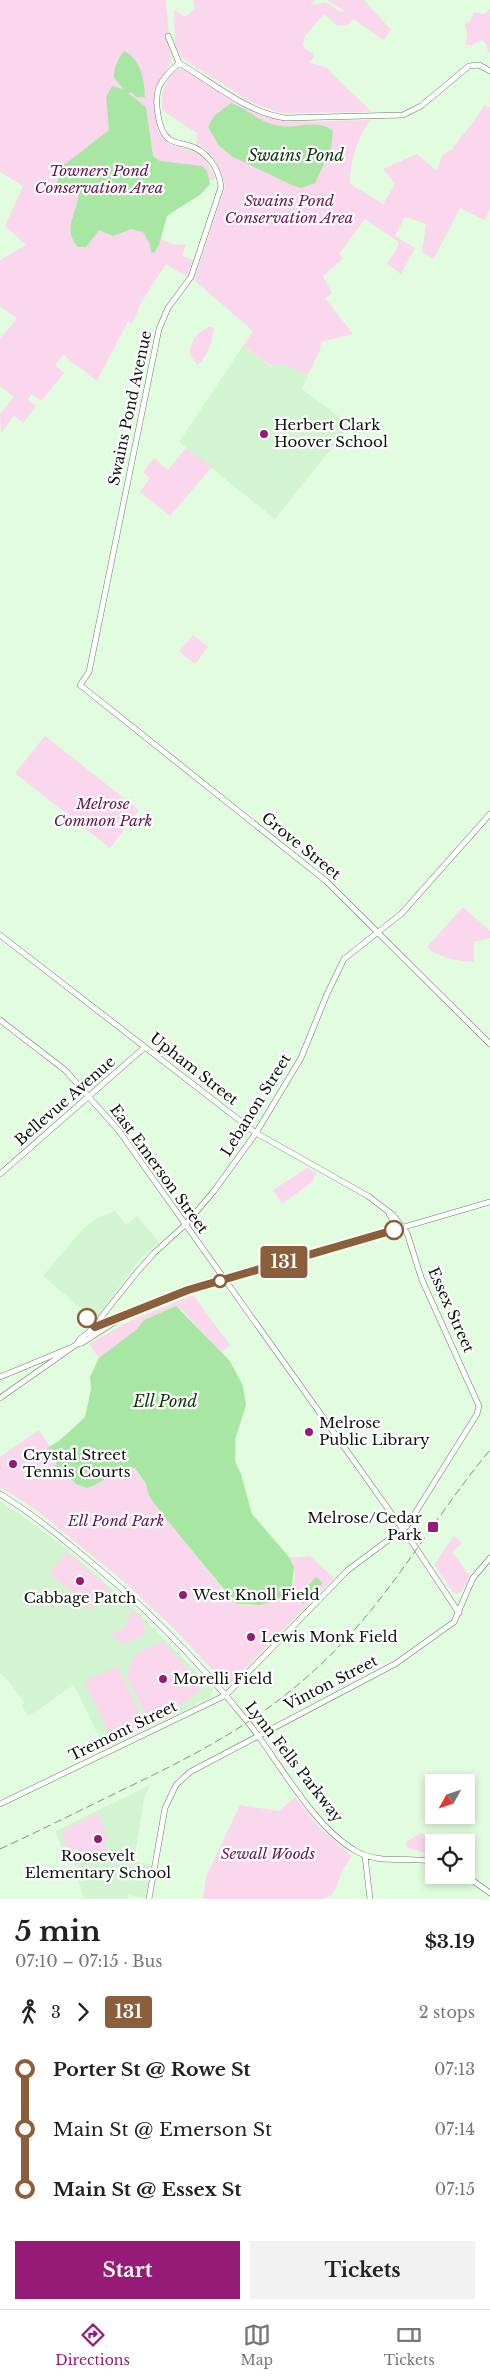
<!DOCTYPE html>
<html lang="en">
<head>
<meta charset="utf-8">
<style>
  :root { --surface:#fff; --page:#f2f2f2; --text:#222; --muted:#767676; --line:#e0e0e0; --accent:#961b76 }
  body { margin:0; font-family:"Libre Baskerville",serif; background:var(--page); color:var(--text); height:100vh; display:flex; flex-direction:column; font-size:19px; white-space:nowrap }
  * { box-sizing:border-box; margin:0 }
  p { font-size:16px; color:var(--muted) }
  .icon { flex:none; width:28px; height:28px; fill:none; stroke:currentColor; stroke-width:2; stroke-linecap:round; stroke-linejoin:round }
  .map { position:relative; height:1899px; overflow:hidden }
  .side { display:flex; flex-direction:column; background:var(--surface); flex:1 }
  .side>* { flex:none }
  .badge { padding:0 10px; border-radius:4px; font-size:18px; line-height:32px }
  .needle { width:32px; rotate:230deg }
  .tools { position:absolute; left:425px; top:1774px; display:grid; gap:10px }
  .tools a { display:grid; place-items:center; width:50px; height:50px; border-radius:0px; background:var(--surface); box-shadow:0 2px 8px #0003; font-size:25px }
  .map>.badge { position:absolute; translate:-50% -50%; box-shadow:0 0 0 2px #fff }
  .legs { display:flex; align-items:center; gap:8px; height:55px; padding:0 15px; font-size:16px }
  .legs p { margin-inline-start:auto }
  .head { display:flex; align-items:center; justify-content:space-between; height:85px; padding:0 15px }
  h1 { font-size:28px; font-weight:700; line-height:38px }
  .action { display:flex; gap:10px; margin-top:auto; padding:10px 15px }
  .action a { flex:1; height:58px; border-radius:0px; background:var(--accent); color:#fff; font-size:20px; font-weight:700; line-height:58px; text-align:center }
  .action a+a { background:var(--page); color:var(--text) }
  ul { padding:0 15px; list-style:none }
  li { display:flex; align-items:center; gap:18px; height:60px; font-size:19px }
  li i { display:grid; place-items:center; width:8px; height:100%; margin:0 6px; background:currentColor }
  li i::after { content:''; width:12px; height:12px; margin:-6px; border:4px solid; border-radius:50%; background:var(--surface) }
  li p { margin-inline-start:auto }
  li:first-child i { background:linear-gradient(#0000 50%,currentColor 0) }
  li:last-child i { background:linear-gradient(currentColor 50%,#0000 0) }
  .tab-bar { display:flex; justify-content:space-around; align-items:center; height:70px; border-top:1px solid var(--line); background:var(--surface); font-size:14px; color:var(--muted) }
  .tab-bar a { display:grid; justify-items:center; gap:2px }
  .tab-bar .selected { color:var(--accent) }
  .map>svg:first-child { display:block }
</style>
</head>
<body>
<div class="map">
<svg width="490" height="1899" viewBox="0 0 490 1899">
  <rect width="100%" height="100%" fill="#e1fcde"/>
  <path fill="#d3f4d0" d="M243,346L272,367L279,363L308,375L302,389L350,425L275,519L179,442Z
    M115,1211L126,1225L137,1216L159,1242L139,1260L95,1320L43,1276L82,1230L97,1218Z
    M0,1502L21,1515L64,1547L135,1609L213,1689L211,1697L105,1749L74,1685L30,1715H27L22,1706L25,1703L7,1679L0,1673Z
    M150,1785L144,1799L134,1861L152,1865L145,1898L128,1895L127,1899H84L70,1851L67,1847L62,1849L56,1831Z"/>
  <path fill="#fbd7ed" d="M0,0H166L171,62L154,90V104L158,131L168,143L202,155L216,179L210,180L207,187L167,213L157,237L175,245L186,244L182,256L193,260L187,277L166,264L142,301L132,324L128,321L97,381L63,355L55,365L64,373L41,401L32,394L28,399L36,406L23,423L14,416L1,433L0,414L14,397L0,386V338L17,319L0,306V260L26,245L5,226L23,186L0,172Z
    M193,0H315L310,6L326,2L341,12L344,11L328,0H364L391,30L383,40L354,19L346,25L337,26L324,14L305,36L303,44L305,49L313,53L314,57L310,62L326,68L372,112L281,113L250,102L182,58L175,46L174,10L185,17L195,9Z
    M490,9V52L488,53L487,45L482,40L472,45H466L467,30L464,25L470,21L474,12L484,14Z
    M181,68C206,78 226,99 251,110C286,127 331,120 370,120C357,139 350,161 350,184L383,204L395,184L383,169L417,154L437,171L442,156L452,149L480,113L484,105L490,107V209L485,220L460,208L434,259L422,252L426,224L405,217L395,236L415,248L401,274L387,264L396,250L399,242L365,219L339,254L343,258L323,276L332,293L325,298L353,334L321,342L320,350L308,375L279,363L273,367L243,346L253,331L194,280L225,187C223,171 213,151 197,144L196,135L198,134L162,110C160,95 166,74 181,68Z
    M209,327L214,328C213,339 207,359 197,365L189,352C195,337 193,335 209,327Z
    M186,448L212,467L170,516L140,492L150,478L143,472L154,458L168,470Z
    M193,635L208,647L195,664L179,651Z
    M45,736L139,810L110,848L15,773Z
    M463,907L490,931V938L474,942V962C458,961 438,958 427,947Z
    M307,1168L317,1173L312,1182L282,1204L273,1190Z
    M193,1295L230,1345L221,1352L181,1309H170L144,1320L137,1329L99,1358L89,1344L130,1321Z
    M39,1430L50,1446L47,1450L57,1466L47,1471L62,1469L76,1484L91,1487C103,1481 122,1464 135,1468L166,1519L228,1596L239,1605C266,1609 311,1592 289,1558L310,1556L334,1578L228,1686L177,1632L128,1585L35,1509L0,1487V1457Z
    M454,1536L462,1543L452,1552L470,1576L462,1591L457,1594L454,1593L434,1565Z
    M67,1552L110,1589L92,1610L49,1573Z
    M132,1611C141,1612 144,1623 145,1631L143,1635L125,1644L119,1641L110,1633C112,1632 115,1633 118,1632C127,1630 127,1617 132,1611Z
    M163,1641L201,1683L200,1690L185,1702L148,1721L126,1675L136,1653Z
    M117,1666L145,1724L113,1740L84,1682Z
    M295,1797L321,1829L352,1856L343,1870L335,1890L330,1896L322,1899H203L206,1877L240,1805L279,1811Z
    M97,1813L108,1837L104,1854L101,1856L74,1850L66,1845L62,1833L65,1829Z
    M421,1833C431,1836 434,1846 434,1855L407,1848L406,1842Z"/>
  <path fill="#a8e6a4" d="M124,51C140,58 145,80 145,97H137L131,92L128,93L146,107L153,156L160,161L202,166L207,171L210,184L201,194L167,216L159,245L154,253L151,252L150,245L143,232L131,229L113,236L99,230L86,247H78C60,228 80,210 79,189L76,184L59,193L54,190L64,165L109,130L106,97L112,86L124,89L114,78C114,66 118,60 124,51Z
    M231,103C250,110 258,122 280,126C298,129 317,118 333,131L331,149L315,183L301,188L294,186L233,157L219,146L208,127L214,116Z
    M176,1306L230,1361L243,1386L246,1405L235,1440V1461L241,1474L252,1514L289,1557L294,1567L292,1585L278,1600L260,1605L236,1604L166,1519L149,1496L146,1484L135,1468C119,1463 102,1485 87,1488L76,1484L62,1469L48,1473L47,1471L57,1465L47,1448L59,1441L85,1417L91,1389L90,1377L99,1358L137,1329L144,1320Z
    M316,1577L323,1583L303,1604L297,1598Z"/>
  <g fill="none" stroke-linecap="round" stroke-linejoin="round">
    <g stroke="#657e64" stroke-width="6">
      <path id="secondary" d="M168,36L179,63C172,69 163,78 159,87C154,100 158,131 169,139C174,143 181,143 187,145C206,150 219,167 221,187L191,277L168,308L159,329L89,672L80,685L326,881L490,1044
        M179,63C212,82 247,113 286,118L403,115L421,106L469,66L479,65L490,71
        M0,935L256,1133L368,1196L393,1215L407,1233L422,1280L479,1406L477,1414L407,1526L348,1570L226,1695L0,1804
        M0,1020L65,1070L119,1131L416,1548L459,1613
        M0,1174L145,1047
        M389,1214L396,1225L402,1228
        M90,1338L102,1316L138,1271L154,1253L185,1225L214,1191L256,1133L301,1058L327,994L344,959L401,914L490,814
        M0,1377L70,1348
        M0,1494C27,1510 52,1530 76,1550C140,1601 196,1658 247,1721C279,1761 312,1826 356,1851C380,1865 408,1856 434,1862
        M365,1856L370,1899
        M465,1875L490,1893
        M149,1899L165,1808L176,1785L190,1772L395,1664L454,1622L473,1578L490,1558"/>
    </g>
    <g stroke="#657e64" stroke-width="6">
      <path id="primary" d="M77,1344L82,1343L121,1318
        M0,1398L77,1344L80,1339L95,1327L188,1290L490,1202"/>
    </g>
    <use href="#secondary" stroke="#fff" stroke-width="5"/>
    <use href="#primary" stroke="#fff" stroke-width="5"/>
    <path stroke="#80937f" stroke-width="1" stroke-dasharray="8 4" stroke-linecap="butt" d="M0,1849C39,1831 77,1812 116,1793C206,1750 276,1714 346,1639C400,1581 439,1511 490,1450"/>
  </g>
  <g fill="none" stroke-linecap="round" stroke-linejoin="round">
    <g stroke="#fff" stroke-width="11">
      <path id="line-1" d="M87,1318L95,1327L188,1290L394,1230"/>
    </g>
    <use href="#line-1" stroke="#8b5e3c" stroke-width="8"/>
  </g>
  <g fill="#961b76" stroke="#fff" stroke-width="2">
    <circle cx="264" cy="434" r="5"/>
    <circle cx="309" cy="1432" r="5"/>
    <circle cx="13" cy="1464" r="5"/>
    <rect x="427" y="1521" width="12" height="12" rx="2.5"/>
    <circle cx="80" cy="1581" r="5"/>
    <circle cx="183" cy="1595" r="5"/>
    <circle cx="251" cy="1637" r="5"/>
    <circle cx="163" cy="1679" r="5"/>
    <circle cx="98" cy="1839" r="5"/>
  </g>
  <g fill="#fff" stroke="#8b5e3c" stroke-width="2.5">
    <circle cx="394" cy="1230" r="9"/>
    <circle cx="220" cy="1281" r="6"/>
    <circle cx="87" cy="1318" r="9"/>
  </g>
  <g text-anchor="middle" stroke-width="4.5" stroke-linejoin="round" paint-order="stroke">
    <g font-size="15" font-style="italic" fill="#6a1353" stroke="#fff">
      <text x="99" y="176">Towners Pond<tspan x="99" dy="17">Conservation Area</tspan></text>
      <text x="289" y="206">Swains Pond<tspan x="289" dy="17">Conservation Area</tspan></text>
      <text x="103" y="809">Melrose<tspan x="103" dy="17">Common Park</tspan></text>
      <text x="116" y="1526">Ell Pond Park</text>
      <text x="268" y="1859">Sewall Woods</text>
    </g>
    <g font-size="15" fill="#0c150c" stroke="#fff">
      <text transform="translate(130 408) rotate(-78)" y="5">Swains Pond Avenue</text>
      <text transform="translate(301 846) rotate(39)" y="5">Grove Street</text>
      <text transform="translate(194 1069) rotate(38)" y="5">Upham Street</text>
      <text transform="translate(65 1101) rotate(-41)" y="5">Bellevue Avenue</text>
      <text transform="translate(256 1105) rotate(-58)" y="5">Lebanon Street</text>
      <text transform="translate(159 1169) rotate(54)" y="5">East Emerson Street</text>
      <text transform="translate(451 1310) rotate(66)" y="5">Essex Street</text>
      <text transform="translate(331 1683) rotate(-27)" y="5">Vinton Street</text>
      <text transform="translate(123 1731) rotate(-26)" y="5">Tremont Street</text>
      <text transform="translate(294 1762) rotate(52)" y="5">Lynn Fells Parkway</text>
    </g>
    <g font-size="15" fill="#0c150c" stroke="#fff" text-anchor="start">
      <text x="274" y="430">Herbert Clark<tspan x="274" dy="17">Hoover School</tspan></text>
      <text x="319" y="1428">Melrose<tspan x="319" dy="17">Public Library</tspan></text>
      <text x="23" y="1460">Crystal Street<tspan x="23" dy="17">Tennis Courts</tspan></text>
      <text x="422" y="1523" text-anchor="end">Melrose/Cedar<tspan x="422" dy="17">Park</tspan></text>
      <text x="193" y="1600">West Knoll Field</text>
      <text x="80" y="1603" text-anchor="middle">Cabbage Patch</text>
      <text x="261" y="1642">Lewis Monk Field</text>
      <text x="173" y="1684">Morelli Field</text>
      <text x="98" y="1861" text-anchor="middle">Roosevelt<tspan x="98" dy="17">Elementary School</tspan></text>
    </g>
    <g font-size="16" font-style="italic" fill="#093309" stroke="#fff">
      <text x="296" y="161">Swains Pond</text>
      <text x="165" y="1407">Ell Pond</text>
    </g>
  </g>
</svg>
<div class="tools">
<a><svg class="needle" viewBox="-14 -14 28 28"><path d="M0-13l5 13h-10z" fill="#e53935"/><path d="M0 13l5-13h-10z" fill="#767676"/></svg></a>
<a><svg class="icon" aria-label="locate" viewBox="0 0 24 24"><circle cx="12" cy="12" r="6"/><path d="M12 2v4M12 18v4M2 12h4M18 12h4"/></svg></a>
</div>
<b class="badge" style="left:284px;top:1262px;background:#8b5e3c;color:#fff">131</b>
</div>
<section class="side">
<div class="head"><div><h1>5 min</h1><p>07:10 – 07:15 · Bus</p></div><b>$3.19</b></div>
<div class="legs"><svg class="icon" aria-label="walk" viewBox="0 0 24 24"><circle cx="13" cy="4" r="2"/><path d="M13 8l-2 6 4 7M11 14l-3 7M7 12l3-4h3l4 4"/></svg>3<svg class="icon" aria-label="forward" viewBox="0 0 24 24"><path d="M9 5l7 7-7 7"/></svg><b class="badge" style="background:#8b5e3c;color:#fff">131</b><p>2 stops</p></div>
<ul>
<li><i style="color:#8b5e3c"></i><b>Porter St @ Rowe St</b><p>07:13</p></li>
<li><i style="color:#8b5e3c"></i><span>Main St @ Emerson St</span><p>07:14</p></li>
<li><i style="color:#8b5e3c"></i><b>Main St @ Essex St</b><p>07:15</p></li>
</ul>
<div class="action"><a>Start</a><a>Tickets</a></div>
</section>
<nav class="tab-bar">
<a class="selected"><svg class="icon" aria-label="directions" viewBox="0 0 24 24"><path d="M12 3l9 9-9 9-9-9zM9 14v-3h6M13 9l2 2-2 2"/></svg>Directions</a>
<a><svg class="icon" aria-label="map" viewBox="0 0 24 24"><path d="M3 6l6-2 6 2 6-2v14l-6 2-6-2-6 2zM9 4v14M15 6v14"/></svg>Map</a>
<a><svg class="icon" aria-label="tickets" viewBox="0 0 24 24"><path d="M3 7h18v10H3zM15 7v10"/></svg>Tickets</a>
</nav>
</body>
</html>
